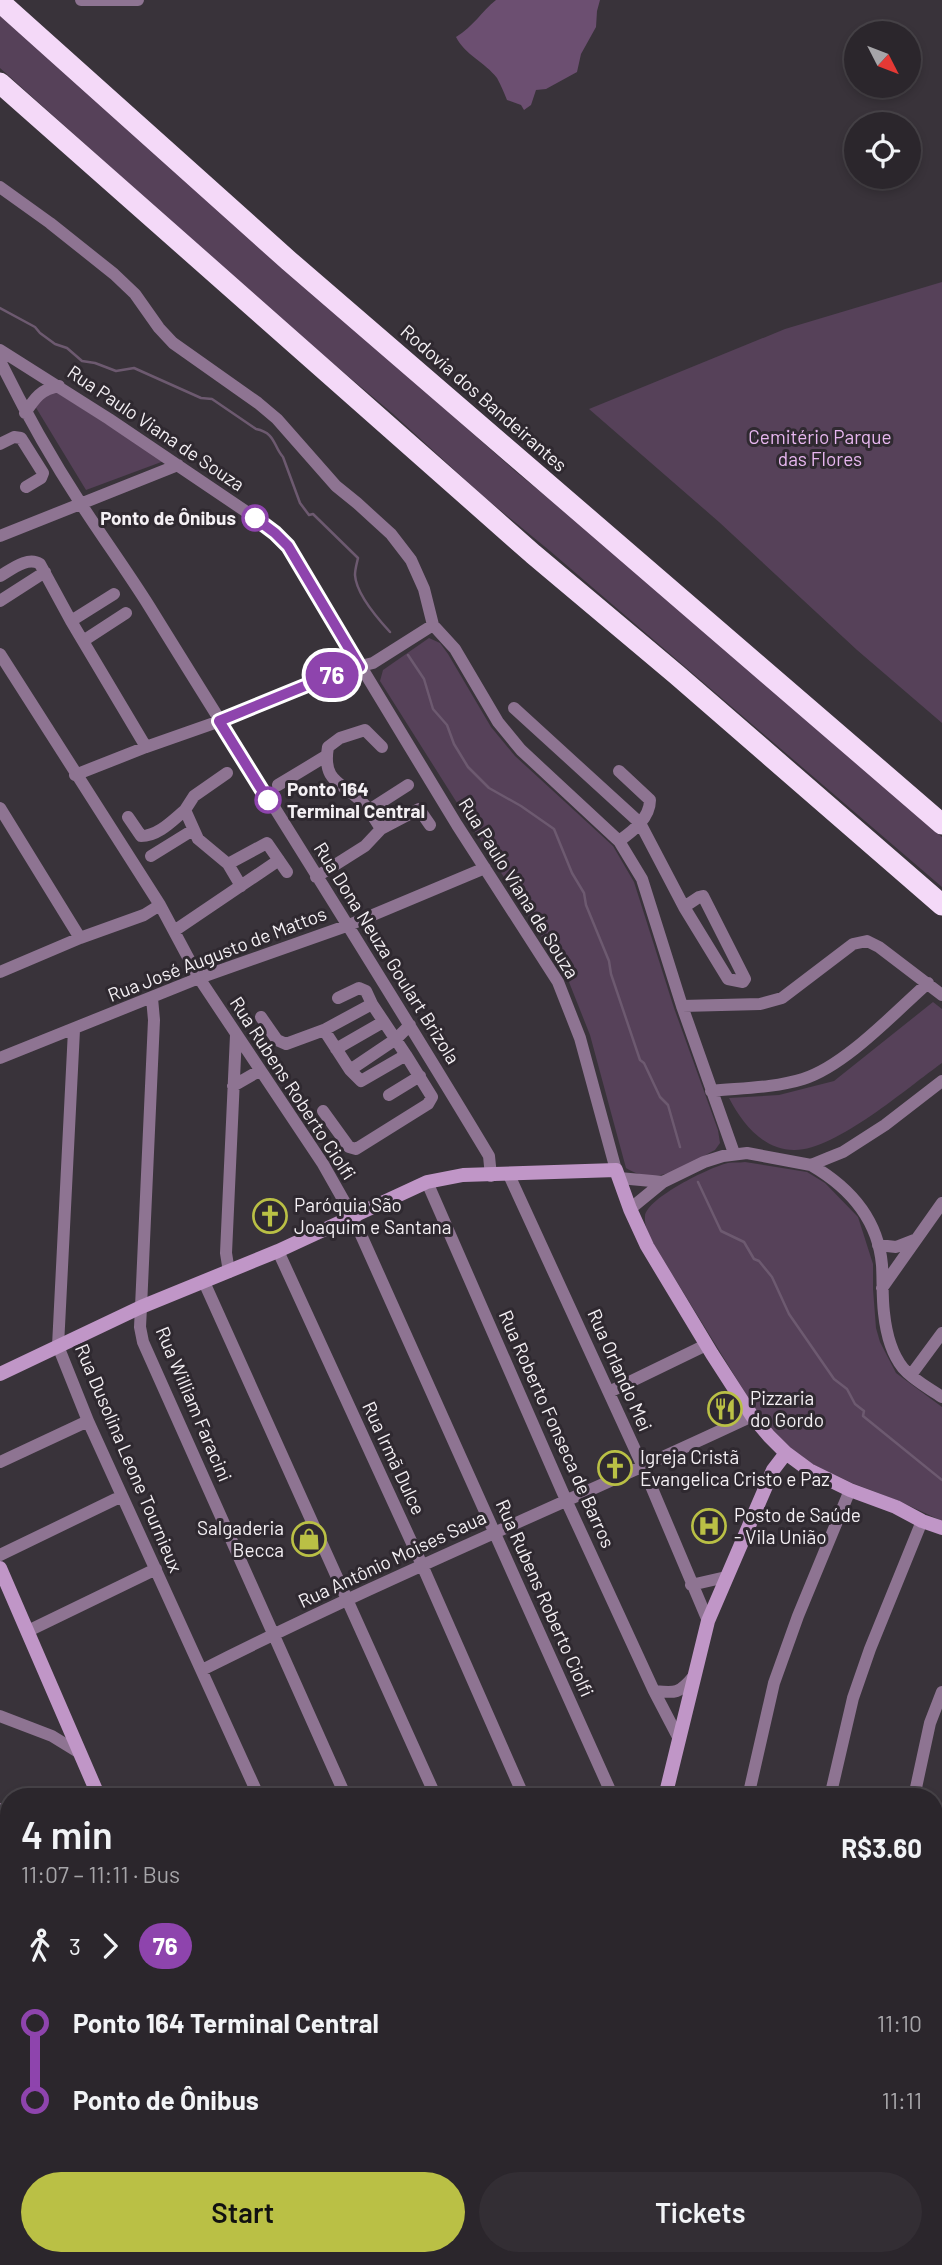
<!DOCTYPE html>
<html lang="en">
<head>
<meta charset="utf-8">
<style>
  :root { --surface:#2b262c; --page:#332e34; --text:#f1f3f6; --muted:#a6a5a9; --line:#474348; --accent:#bac045 }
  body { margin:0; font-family:Barlow,sans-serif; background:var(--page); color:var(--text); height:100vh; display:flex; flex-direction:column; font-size:26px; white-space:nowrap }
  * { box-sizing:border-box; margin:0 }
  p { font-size:23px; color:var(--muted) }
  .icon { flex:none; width:38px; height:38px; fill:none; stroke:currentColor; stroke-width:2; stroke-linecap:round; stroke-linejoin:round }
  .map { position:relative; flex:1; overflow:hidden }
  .side { position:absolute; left:0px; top:1788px; width:943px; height:478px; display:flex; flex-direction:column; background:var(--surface); border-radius:28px 28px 0 0; box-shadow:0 4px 10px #0003,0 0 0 2px var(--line) }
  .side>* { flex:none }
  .badge { padding:0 14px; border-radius:23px; font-size:24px; line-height:46px }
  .needle { width:46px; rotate:132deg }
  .controls { position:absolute; left:844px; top:21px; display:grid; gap:14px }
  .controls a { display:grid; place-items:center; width:77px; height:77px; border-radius:50%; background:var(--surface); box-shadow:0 4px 10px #0003,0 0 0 2px var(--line); font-size:35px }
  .map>.badge { position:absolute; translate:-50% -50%; box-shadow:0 0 0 4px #fff }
  .legs { display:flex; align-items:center; gap:10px; height:77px; padding:0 21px; font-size:23px }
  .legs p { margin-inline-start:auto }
  .overview { display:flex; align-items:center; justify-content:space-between; height:119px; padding:0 21px }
  h1 { font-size:38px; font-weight:600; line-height:52px }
  .primary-button { display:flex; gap:14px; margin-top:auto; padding:14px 21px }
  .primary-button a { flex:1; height:80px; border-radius:42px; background:var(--accent); color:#111; font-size:28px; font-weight:600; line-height:80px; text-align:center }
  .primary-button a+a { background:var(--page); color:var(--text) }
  ul { padding:0 21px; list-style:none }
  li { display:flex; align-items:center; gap:24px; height:77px; font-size:26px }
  li i { display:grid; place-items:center; width:10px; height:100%; margin:0 9px; background:currentColor }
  li i::after { content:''; width:18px; height:18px; margin:-9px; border:5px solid; border-radius:50%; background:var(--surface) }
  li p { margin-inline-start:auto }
  li:first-child i { background:linear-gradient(#0000 50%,currentColor 0) }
  li:last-child i { background:linear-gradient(currentColor 50%,#0000 0) }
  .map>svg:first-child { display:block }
</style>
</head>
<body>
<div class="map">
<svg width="942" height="2265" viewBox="0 0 942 2265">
  <rect width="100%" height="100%" fill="#39333a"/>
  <path fill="#564159" d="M0,15L515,471L580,524L942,837V887L550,551L483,496L392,413L280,319L0,68Z
    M942,282V723L857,650L719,522L589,409L785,329Z
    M56,392L164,461L86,490L35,406L41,397Z
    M429,638L440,643L448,654L491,727L515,756L613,846L634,882L674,1008L718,1130L720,1143L715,1150C686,1165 658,1188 626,1168L590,1035L567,977L380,681L383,670Z
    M933,1002L942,1009V1063C908,1087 835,1151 794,1150C763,1150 742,1123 729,1098L779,1095L834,1081Z
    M745,1162L807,1172L825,1183L858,1217L873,1264V1289L876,1328L880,1342L896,1373L942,1407V1521L899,1501L852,1483L812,1464L790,1448L757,1412L653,1243C649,1234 644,1226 645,1216C647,1198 710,1167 728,1163C733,1162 739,1163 745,1162Z"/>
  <path fill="#6c4f71" d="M496,0H600L597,11L596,27L581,54L577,72L546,89L536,90L531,105L524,110L521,105L507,100C504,93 501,85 497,78C485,62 465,55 456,37C474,26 481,12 496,0Z"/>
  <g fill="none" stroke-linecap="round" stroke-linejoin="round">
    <path stroke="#6d5a70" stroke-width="2.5" d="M0,308L35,327L40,333L55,344L67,348L82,361L95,363L116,371L134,368L201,398L212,399L256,429C276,433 273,446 283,457L300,503L309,515L313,514L358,558C357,563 355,569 355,575C356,593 378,619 390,632
      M408,655L424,679L433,709L447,725L454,744L468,767L489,788L521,806L554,829L572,873L584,893L586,905L609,961L611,974L640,1060L644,1063L660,1097L668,1105L680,1147
      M698,1182L721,1231L744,1242L754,1259L759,1261L772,1277L789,1314L834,1379L847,1389L855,1404L864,1411L863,1416L942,1480"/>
    <path stroke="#8e7492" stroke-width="12" d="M81,0H138
      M0,187L50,223L114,274L135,294L159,328L173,343L258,403L277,419L336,486L357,503L391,534L411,560L424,589L433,625L455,649L498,722L521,750L619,841L642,879L682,1006L734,1153
      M0,350L109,419L263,523L288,546L457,825L558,982L580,1038L616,1170
      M0,361C24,410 51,458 81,504C103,538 127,571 149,606C262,789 378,971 489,1156L491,1176
      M25,413C35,398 41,389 59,386
      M0,444L14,437L21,438L43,473L41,478L26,487
      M0,536L178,465
      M0,576C12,569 28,556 40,564L71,621L146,747
      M0,601L45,572
      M71,621L114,594
      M83,641L126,613
      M0,654L160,905L199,978L323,1164L353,1217L613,1797
      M514,708L640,823L684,907L728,979L743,982L745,979L703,896L699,897L684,907
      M619,771L650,800C650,818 633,831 619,841
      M227,773L194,796L185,810L198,839L228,864L241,886
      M75,775L146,747L220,721L344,670L373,663L433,625
      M278,785L326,756
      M0,808L80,938
      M369,810L408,785
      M128,817L141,836C158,836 172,821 185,810
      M381,829C375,819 369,809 361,801C341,782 322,782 328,747L340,738L365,730L382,747
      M151,856L193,830
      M228,864L267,843L287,872
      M316,877L365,846L381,829L419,809L430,825
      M174,931L279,860
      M0,972L80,938L144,915L160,905
      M152,998L154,1020L141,1307L140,1327L143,1342L346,1797
      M682,1006L760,1004L782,998L853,944L867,941L879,947L942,995
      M261,1017L277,1040L286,1044L324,1030L372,1004
      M74,1030L58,1346L88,1421L259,1797
      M324,1030L350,1070L361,1081L406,1055
      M336,1049L383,1022
      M0,1058L199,978L349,925L485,868
      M350,1070L396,1039L410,1025
      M233,1086L259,1071
      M711,1091C741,1088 774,1088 803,1079C845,1066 894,1013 928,983
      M389,1095L420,1076
      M323,1111L349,1147L356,1149L428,1104L432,1097L406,1055L372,1004L366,991L359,988L338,998
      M811,1165C849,1187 878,1219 882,1265C883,1281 882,1297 884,1313C886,1332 891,1353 903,1368C913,1380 929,1388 942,1397
      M509,1175L643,1467L708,1621
      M619,1178L663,1182
      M427,1182L566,1500L654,1691L678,1737
      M630,1209L663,1182L704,1162L723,1156L747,1153L811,1165L828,1158L843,1152L885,1125L942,1081
      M878,1245L896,1247L914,1240
      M278,1251L422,1565L524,1797
      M229,1272L226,1253L236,1035
      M204,1282L436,1797
      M882,1288L942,1203
      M911,1375L942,1333
      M609,1392L706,1345
      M0,1462L88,1421
      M0,1555L122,1496
      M691,1585L726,1577
      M28,1631L156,1569
      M202,1670C382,1579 569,1502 752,1416
      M654,1691C675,1693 679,1694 693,1677
      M0,1716L52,1736L78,1752
      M748,1797L774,1683L798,1616L850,1490
      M830,1797L853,1698L870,1649L922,1521
      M914,1797L930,1723L942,1692
      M0,1809L9,1828
      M934,1856L942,1858
      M0,2040L9,2060
      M934,2066L942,2034
      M200,2258L204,2265
      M304,2258L307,2265
      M410,2258L413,2265
      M516,2258L519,2265
      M0,2262L9,2249
      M712,2265V2258
      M806,2265L808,2258
      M888,2265L890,2258"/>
    <path stroke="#c096c7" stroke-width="14" d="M0,1374L141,1307L278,1251L427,1182L463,1175L616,1170L630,1209L647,1246L712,1354L752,1416L769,1436L786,1453L809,1470L850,1490L896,1507L922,1521L942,1528
      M0,1568L99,1797
      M665,1797L708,1621L773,1470L786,1453
      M934,2201L942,2209
      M934,2226L942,2234
      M115,2265L119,2258
      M132,2265L137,2258
      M602,2265V2258"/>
    <path stroke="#f4d9f8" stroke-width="21" d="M0,2L289,261L942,824
      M0,83L533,554L677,675L942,905"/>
  </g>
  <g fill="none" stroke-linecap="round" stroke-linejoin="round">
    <g stroke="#fff" stroke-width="16">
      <path id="line-1" d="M255,518L275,533L288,546L360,667L344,670L219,721L268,800"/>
    </g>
    <use href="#line-1" stroke="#8e44ad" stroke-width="10"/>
  </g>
  <defs>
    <g id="church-ring" transform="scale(1.75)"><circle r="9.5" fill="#2f2930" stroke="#bac045" stroke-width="1.5"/><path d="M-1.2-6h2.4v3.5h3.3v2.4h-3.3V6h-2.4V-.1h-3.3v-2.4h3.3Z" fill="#bac045"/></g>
    <g id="restaurant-ring" transform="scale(1.75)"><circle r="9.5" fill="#2f2930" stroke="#bac045" stroke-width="1.5"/><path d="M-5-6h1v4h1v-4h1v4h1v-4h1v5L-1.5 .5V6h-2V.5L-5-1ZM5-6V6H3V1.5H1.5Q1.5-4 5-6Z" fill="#bac045"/></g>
    <g id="hospital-ring" transform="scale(1.75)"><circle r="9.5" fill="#2f2930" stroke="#bac045" stroke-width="1.5"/><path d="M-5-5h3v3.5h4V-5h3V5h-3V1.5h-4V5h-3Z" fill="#bac045"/></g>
    <g id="shop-ring" transform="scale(1.75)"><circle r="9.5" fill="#2f2930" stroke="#bac045" stroke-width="1.5"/><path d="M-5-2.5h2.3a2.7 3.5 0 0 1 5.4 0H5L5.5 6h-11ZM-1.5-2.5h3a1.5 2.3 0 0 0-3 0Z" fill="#bac045"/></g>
  </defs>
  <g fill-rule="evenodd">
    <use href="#church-ring" x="270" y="1216"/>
    <use href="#restaurant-ring" x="725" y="1409"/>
    <use href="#church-ring" x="615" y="1468"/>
    <use href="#hospital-ring" x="709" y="1526"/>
    <use href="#shop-ring" x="309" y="1539"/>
  </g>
  <g fill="#fff" stroke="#8e44ad" stroke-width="3.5">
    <circle cx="255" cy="518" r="12"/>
    <circle cx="268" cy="800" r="12"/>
  </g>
  <g text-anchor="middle" stroke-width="6" stroke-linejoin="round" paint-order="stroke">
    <g font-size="19" fill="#f4f0f4" stroke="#2f2930">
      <text transform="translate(484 398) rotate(41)" y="7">Rodovia dos Bandeirantes</text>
      <text transform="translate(156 428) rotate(34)" y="7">Rua Paulo Viana de Souza</text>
      <text transform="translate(519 888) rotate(58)" y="7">Rua Paulo Viana de Souza</text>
      <text transform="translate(387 953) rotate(58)" y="7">Rua Dona Neuza Goulart Brizola</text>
      <text transform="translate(217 954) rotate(-21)" y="7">Rua José Augusto de Mattos</text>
      <text transform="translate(293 1088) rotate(57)" y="7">Rua Rubens Roberto Ciolfi</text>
      <text transform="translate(620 1370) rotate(66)" y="7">Rua Orlando Mei</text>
      <text transform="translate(194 1404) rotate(67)" y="7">Rua William Faracini</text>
      <text transform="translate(557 1429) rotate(66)" y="7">Rua Roberto Fonseca de Barros</text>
      <text transform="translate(129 1458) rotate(67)" y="7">Rua Dusolina Leone Tournieux</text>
      <text transform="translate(394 1458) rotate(65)" y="7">Rua Irmã Dulce</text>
      <text transform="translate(392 1559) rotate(-25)" y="7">Rua Antônio Moises Saua</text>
      <text transform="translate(545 1598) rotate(66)" y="7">Rua Rubens Roberto Ciolfi</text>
    </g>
    <g font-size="19" fill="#e8b7f0" stroke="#2f2930">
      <text x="820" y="444">Cemitério Parque<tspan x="820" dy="22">das Flores</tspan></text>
    </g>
    <g font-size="19" font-weight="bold" fill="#f4f0f4" stroke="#2f2930" text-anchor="end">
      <text x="236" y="525">Ponto de Ônibus</text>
      <text x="287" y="796" text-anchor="start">Ponto 164<tspan x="287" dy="22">Terminal Central</tspan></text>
    </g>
    <g font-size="19" fill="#f4f0f4" stroke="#2f2930" text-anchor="start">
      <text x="294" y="1212">Paróquia São<tspan x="294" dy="22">Joaquim e Santana</tspan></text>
      <text x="750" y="1405">Pizzaria<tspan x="750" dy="22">do Gordo</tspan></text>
      <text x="640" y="1464">Igreja Cristã<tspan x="640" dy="22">Evangelica Cristo e Paz</tspan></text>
      <text x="734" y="1522">Posto de Saúde<tspan x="734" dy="22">- Vila União</tspan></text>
      <text x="284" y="1535" text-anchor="end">Salgaderia<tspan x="284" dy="22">Becca</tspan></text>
    </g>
  </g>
</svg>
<div class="controls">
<a><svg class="needle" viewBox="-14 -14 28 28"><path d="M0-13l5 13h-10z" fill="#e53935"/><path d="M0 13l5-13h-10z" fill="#a6a5a9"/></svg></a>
<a><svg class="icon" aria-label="locate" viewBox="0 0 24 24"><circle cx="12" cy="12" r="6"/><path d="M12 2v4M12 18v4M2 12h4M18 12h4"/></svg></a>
</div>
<b class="badge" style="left:332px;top:675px;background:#8e44ad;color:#fff">76</b>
<section class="side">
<div class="overview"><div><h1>4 min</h1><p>11:07 – 11:11 · Bus</p></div><b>R$3.60</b></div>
<div class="legs"><svg class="icon" aria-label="walk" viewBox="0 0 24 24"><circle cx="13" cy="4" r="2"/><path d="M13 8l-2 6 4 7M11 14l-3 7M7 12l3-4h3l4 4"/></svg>3<svg class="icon" aria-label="forward" viewBox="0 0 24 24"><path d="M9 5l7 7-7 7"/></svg><b class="badge" style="background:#8e44ad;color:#fff">76</b></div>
<ul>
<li><i style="color:#8e44ad"></i><b>Ponto 164 Terminal Central</b><p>11:10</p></li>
<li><i style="color:#8e44ad"></i><b>Ponto de Ônibus</b><p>11:11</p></li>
</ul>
<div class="primary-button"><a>Start</a><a>Tickets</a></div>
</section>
</div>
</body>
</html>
